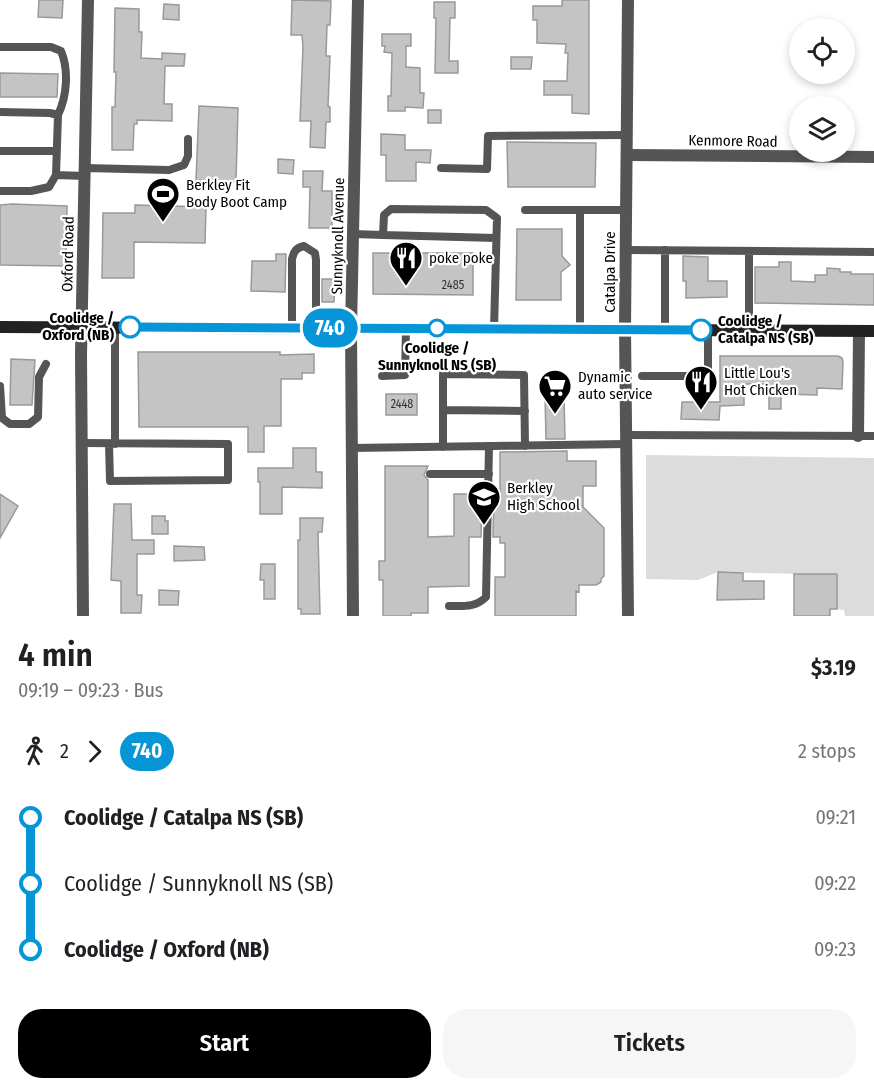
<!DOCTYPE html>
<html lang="en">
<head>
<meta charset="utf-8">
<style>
  :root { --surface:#fff; --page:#f6f6f6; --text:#202124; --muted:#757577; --accent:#000 }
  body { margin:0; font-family:"Fira Sans Condensed",sans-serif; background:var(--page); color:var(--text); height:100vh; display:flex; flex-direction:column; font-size:22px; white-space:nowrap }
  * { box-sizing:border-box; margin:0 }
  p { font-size:20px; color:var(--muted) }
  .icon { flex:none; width:33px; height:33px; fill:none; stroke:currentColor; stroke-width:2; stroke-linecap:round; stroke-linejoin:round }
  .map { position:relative; height:616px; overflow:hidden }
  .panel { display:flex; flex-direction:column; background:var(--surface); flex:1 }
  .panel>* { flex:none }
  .badge { padding:0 12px; border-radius:20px; font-size:21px; line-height:39px }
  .fabs { position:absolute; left:789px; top:18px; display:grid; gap:12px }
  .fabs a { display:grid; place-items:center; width:66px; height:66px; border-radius:50%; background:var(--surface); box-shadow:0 3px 9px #0003; font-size:30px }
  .map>.badge { position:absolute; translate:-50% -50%; box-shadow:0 0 0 3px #fff }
  .legs { display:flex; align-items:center; gap:9px; height:66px; padding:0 18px; font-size:20px }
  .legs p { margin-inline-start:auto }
  .headline { display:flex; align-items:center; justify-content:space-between; height:102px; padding:0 18px }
  h1 { font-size:33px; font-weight:600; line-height:45px }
  .button { display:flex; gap:12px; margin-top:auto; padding:12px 18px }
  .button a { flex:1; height:69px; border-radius:24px; background:var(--accent); color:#fff; font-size:24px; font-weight:600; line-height:69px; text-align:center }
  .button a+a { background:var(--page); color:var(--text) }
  ul { padding:0 18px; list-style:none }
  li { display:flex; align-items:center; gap:21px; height:66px; font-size:22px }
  li i { display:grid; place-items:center; width:9px; height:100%; margin:0 8px; background:currentColor }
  li i::after { content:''; width:15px; height:15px; margin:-8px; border:4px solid; border-radius:50%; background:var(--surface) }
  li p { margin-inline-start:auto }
  li:first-child i { background:linear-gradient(#0000 50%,currentColor 0) }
  li:last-child i { background:linear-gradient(currentColor 50%,#0000 0) }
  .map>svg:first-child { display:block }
</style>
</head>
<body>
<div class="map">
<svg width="874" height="616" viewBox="0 0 874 616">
  <rect width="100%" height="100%" fill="#fff"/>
  <path fill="#dcdcdc" d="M646,455L874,458V616H845L844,610L837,609V575L718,572L698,580L646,579Z"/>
  <path fill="#c4c4c4" stroke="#999" stroke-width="1.5" d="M39,0H63L62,18L38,17Z
    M292,0L331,1L330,25H327L326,56H330L328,106L330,107V122H326L325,148L310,147L311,121H300L303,47L302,35H291Z
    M562,0H589V114L572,113V95H544V81H567L568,53H565L566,44L537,43V20H533V6H562Z
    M434,2H455V18H450L449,61H458V73H435L436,18H434Z
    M164,4L179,5V20L163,19Z
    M115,8L139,9V32H142L141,58L162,59V53L185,54L184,66H165L164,104H172V121L137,120V124H134L133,150H112V107H115L116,72H114Z
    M382,34H411V46H406V67L420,68V93H424L423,108L405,107V111H388V96H391L392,53L384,52L385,46H382Z
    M511,57H532L531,69H511Z
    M0,73L58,74L57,97H0Z
    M199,106L238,108L236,182L196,180Z
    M428,110H441V123H428Z
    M381,134L405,135V150H431L430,163L416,162V181H386V155H381Z
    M507,142L596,143L595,187H508Z
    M278,159L294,160L293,174L278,173Z
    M303,171H323L322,191H332V228H309L310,187H303Z
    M12,204L67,206L66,266L0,265V205Z
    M135,205L206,207L205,243L134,242V278H102L103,213H135Z
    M517,229H562V256L570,265L561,272V300H516Z
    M373,253H473V295L373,294Z
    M276,254H286L285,292L251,291L252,261H276Z
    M683,256L708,257V281H727V297L686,298V281H683Z
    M779,262H791V281L815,282V275H827V268L840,269V272H851V274H874V305L755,303V267H779Z
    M322,279H335L334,302H322Z
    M138,352H280V355L314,354V373H302V379H281V426H264V452H248V427H139Z
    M720,356H838L842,358L843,362L842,389L817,388V395L781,394V409H769V384H744V405L720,406L719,420L681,419L682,402H720Z
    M11,359L35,360L32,405H10Z
    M386,394H417V415H386Z
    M545,395H564L565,439H546Z
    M293,448H316V472H322V488L282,487V514H260V482H258V468H293Z
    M567,451V461H596V486H583V507L604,528V576L601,579V582L596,585H579V592L576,591V616H495V577H505V543H500V537H493L494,494H500V452Z
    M385,466H428L424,475L428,480V537L454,536V494H482L481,537H469V586L428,587V613H411V616H383V580H379V561H385Z
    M0,494L18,506L0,538Z
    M114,504H131L132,540H154V554H137V595H142L141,613H121V581L111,580Z
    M152,516H165V521H168V534H152Z
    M300,518H323L322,532H318L320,614H301V609H298V540H300Z
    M174,546L204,547L205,560L174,561Z
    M261,564H275V599H264V580H260Z
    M718,572L743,573V581H764V599L717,600Z
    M794,574H837V609H830V616H794Z
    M159,590L179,591L178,605H159Z"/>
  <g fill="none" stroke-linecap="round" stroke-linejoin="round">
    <path stroke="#555" stroke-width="8" d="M0,47H51L61,51C69,70 67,96 58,115
      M0,112L50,113L58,115L56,175
      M0,151H56
      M85,168L169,170L184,165L188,156V139
      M441,168L487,169L488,136L628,135
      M0,191H31L49,187L56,175L85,176
      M525,210H625
      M580,210V329
      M353,234L383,235L384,215L391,209L486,210L497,218L494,329
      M383,235L496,238
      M625,250L874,252
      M749,251V331
      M115,327V444
      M292,328V259C294,251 296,248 304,246L315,253L316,260V328
      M665,330V250
      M382,376L405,375L406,328
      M642,376H708V331
      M0,386L2,418L10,424H29L38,417L39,377L46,364
      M443,410L525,411
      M626,435L874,436
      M81,443L228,444V480L110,481L109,444
      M443,447V374L524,375L525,446
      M350,448L626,444
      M430,474H489
      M449,606C463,606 475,608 486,597L489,446"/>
    <path stroke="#555" stroke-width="12" d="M627,155L874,157
      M858,436L859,331
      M83,616L81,355L88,0
      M353,616L351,328L358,0"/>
    <path stroke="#555" stroke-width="12" d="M628,616L625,329L628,0"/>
    <path stroke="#222" stroke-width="12" d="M0,327L874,331"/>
  </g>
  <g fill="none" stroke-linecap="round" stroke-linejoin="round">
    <g stroke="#fff" stroke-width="14">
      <path id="line-1" d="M130,327L701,330"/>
    </g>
    <use href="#line-1" stroke="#0696d7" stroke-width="9"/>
  </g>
  <defs>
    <g id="stadium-pin" transform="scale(1.725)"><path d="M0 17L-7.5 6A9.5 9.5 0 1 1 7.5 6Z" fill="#000" stroke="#fff"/><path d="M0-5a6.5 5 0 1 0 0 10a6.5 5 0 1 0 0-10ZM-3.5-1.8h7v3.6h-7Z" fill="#fff"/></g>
    <g id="restaurant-pin" transform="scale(1.725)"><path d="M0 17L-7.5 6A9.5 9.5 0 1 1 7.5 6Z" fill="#000" stroke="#fff"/><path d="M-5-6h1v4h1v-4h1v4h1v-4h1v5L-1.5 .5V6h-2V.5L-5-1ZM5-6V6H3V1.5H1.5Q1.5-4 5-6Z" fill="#fff"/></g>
    <g id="supermarket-pin" transform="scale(1.725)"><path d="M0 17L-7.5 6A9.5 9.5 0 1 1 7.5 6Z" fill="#000" stroke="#fff"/><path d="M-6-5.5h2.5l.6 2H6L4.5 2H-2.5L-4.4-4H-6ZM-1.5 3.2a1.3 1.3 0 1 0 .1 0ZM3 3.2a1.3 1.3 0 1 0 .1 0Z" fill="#fff"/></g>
    <g id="school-pin" transform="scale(1.725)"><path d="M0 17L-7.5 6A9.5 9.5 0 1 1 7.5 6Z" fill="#000" stroke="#fff"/><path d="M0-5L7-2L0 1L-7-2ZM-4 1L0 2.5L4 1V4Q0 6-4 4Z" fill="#fff"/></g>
  </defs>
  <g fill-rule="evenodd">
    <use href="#stadium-pin" x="163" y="194"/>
    <use href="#restaurant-pin" x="406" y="258"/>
    <use href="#restaurant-pin" x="701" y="382"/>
    <use href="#supermarket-pin" x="555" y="386"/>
    <use href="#school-pin" x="484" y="497"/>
  </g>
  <g fill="#fff" stroke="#0696d7" stroke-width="3">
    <circle cx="130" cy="327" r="10"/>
    <circle cx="437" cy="328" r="8"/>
    <circle cx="701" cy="330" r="10"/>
  </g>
  <g text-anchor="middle" stroke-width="4.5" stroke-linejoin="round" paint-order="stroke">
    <g font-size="12" fill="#313131">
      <text x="453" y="289">2485</text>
      <text x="402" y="408">2448</text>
    </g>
    <g font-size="15" fill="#000" stroke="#fff">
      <text transform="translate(733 141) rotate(1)" y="5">Kenmore Road</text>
      <text transform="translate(338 236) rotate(-89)" y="5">Sunnyknoll Avenue</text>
      <text transform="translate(68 254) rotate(-89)" y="5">Oxford Road</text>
      <text transform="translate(610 272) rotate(-90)" y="5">Catalpa Drive</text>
    </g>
    <g font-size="15" fill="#000" stroke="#fff" text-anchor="start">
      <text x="186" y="190">Berkley Fit<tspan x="186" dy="17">Body Boot Camp</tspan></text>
      <text x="429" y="263">poke poke</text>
      <text x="724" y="378">Little Lou's<tspan x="724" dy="17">Hot Chicken</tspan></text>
      <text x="578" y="382">Dynamic<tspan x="578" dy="17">auto service</tspan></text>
      <text x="507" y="493">Berkley<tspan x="507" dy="17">High School</tspan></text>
    </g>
    <g font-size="15" font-weight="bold" fill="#000" stroke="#fff" text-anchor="end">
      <text x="114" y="323">Coolidge /<tspan x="114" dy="17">Oxford (NB)</tspan></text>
      <text x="718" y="326" text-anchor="start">Coolidge /<tspan x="718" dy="17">Catalpa NS (SB)</tspan></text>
      <text x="437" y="353" text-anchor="middle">Coolidge /<tspan x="437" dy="17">Sunnyknoll NS (SB)</tspan></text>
    </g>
  </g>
</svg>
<div class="fabs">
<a><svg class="icon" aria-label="locate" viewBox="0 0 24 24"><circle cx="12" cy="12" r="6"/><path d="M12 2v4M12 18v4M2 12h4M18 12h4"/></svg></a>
<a><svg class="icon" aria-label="layers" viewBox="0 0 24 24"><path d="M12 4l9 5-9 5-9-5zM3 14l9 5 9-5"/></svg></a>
</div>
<b class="badge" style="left:330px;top:328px;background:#0696d7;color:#fff">740</b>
</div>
<section class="panel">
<div class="headline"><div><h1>4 min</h1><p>09:19 – 09:23 · Bus</p></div><b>$3.19</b></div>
<div class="legs"><svg class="icon" aria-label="walk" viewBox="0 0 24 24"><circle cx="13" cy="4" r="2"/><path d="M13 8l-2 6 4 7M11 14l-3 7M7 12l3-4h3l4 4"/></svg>2<svg class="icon" aria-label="forward" viewBox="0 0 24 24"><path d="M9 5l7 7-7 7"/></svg><b class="badge" style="background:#0696d7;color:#fff">740</b><p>2 stops</p></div>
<ul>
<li><i style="color:#0696d7"></i><b>Coolidge / Catalpa NS (SB)</b><p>09:21</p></li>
<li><i style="color:#0696d7"></i><span>Coolidge / Sunnyknoll NS (SB)</span><p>09:22</p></li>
<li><i style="color:#0696d7"></i><b>Coolidge / Oxford (NB)</b><p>09:23</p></li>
</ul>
<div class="button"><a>Start</a><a>Tickets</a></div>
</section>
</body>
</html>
